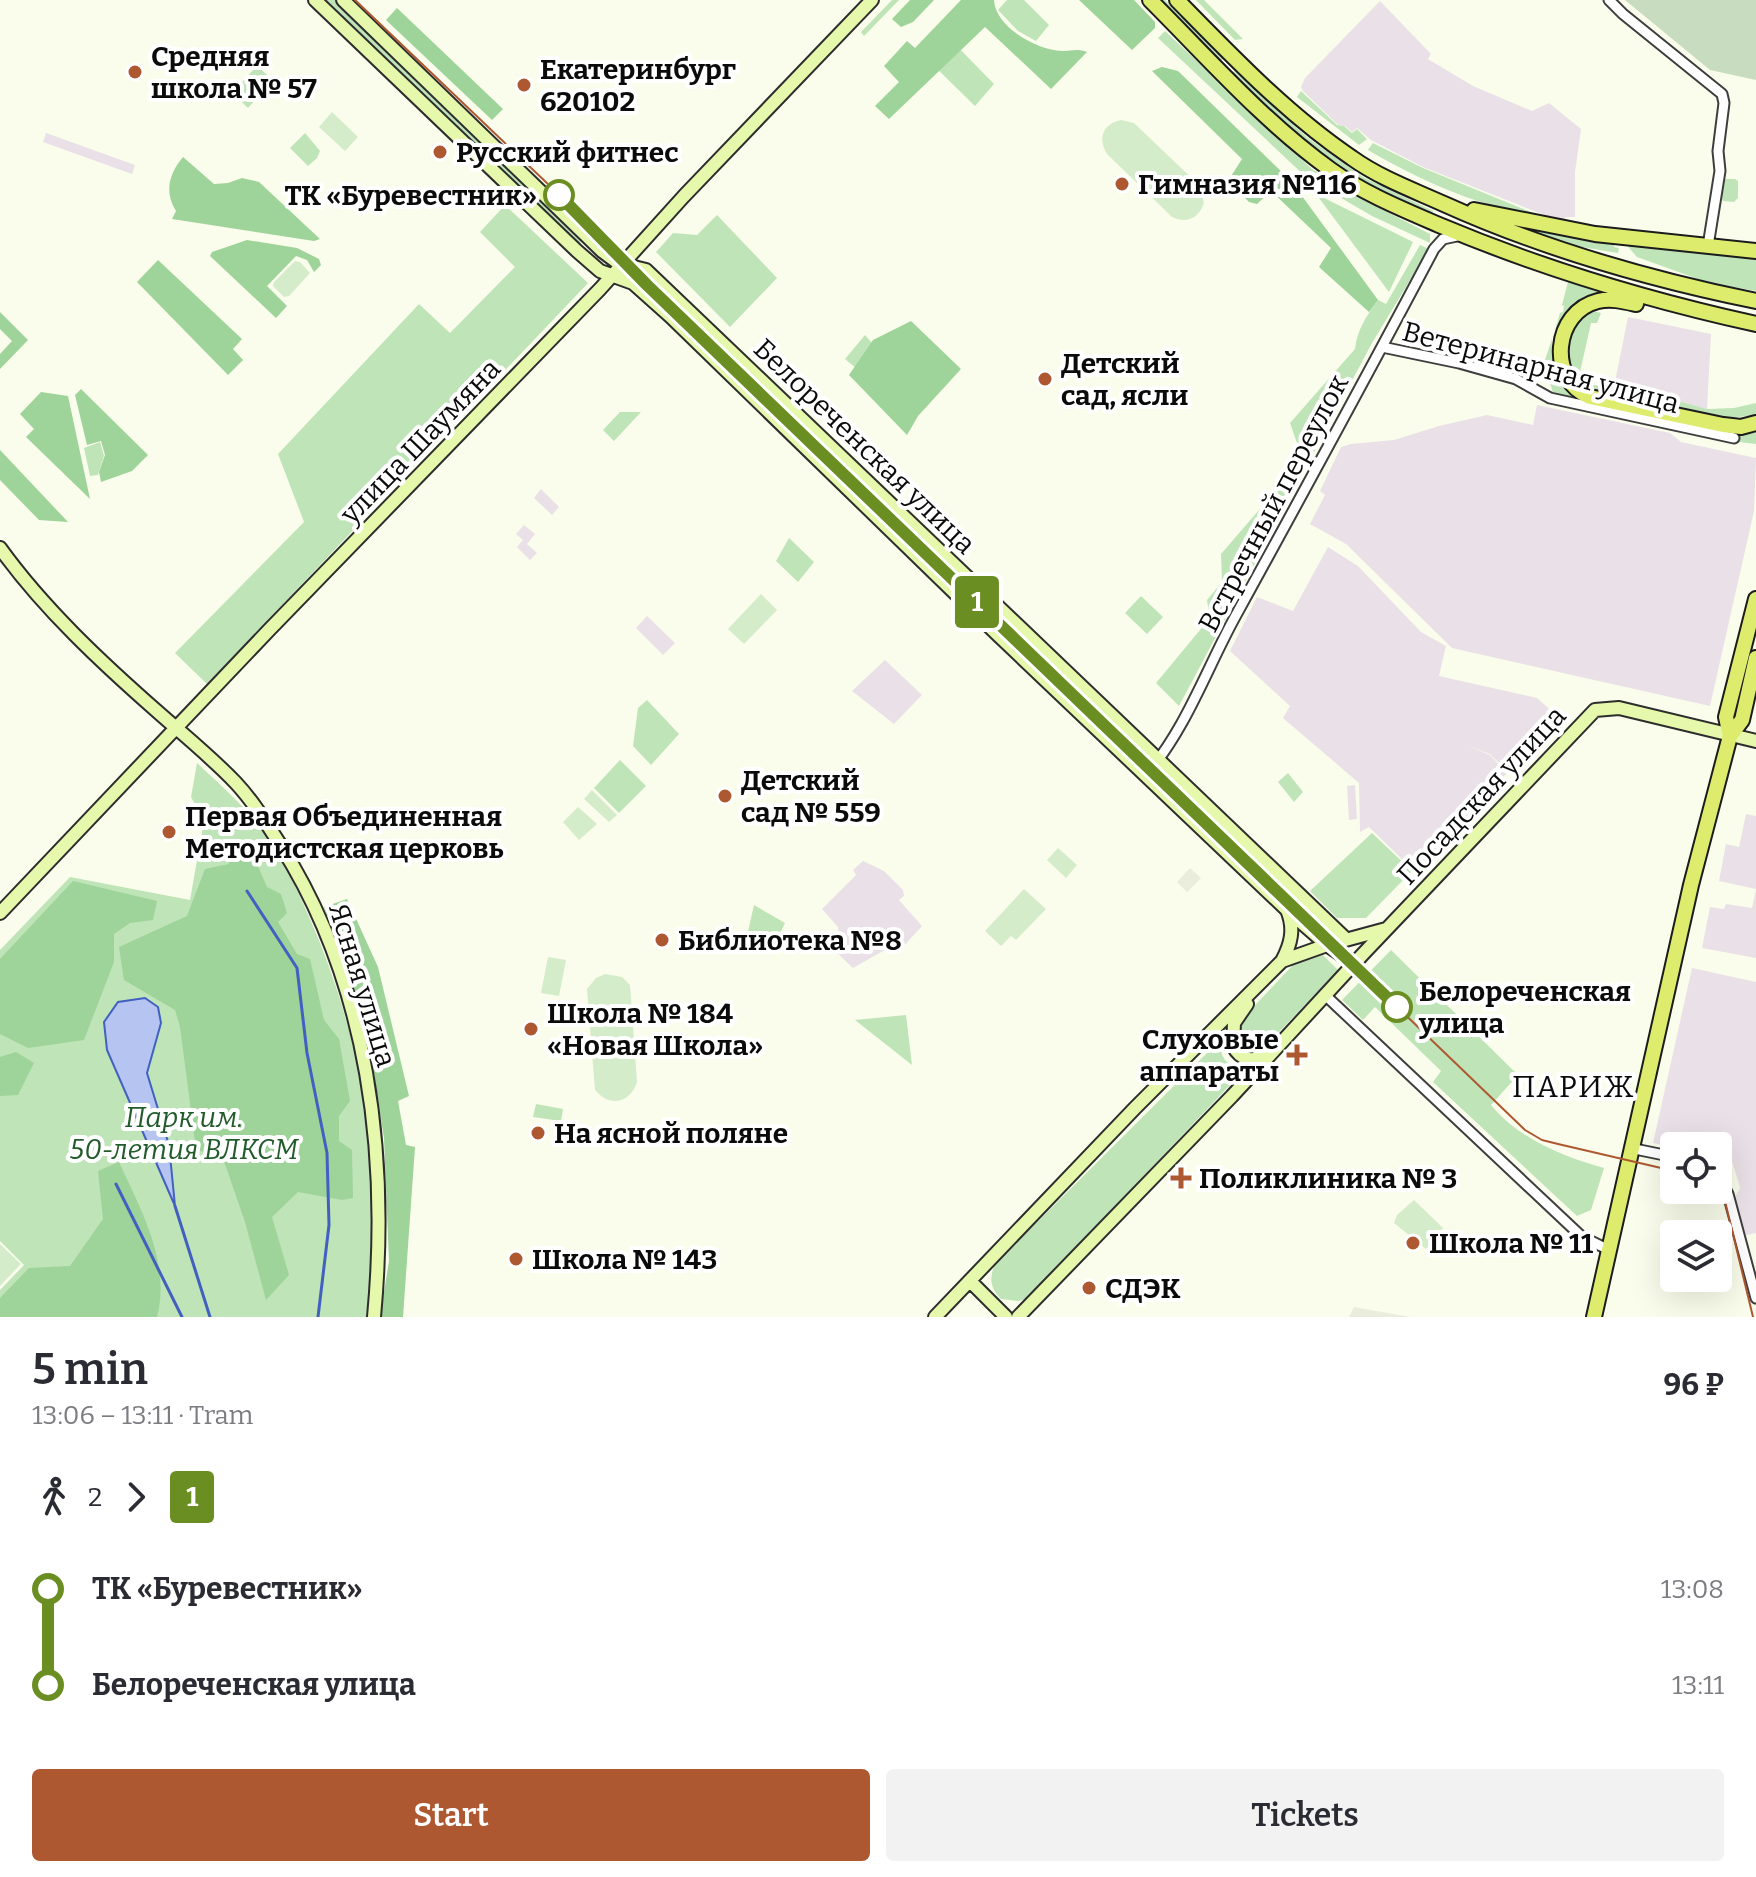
<!DOCTYPE html>
<html lang="en">
<head>
<meta charset="utf-8">
<style>
  :root { --surface:#fff; --page:#f2f2f3; --text:#2b2b33; --muted:#7c7c81; --accent:#ae5831 }
  body { margin:0; font-family:Bitter,serif; background:var(--page); color:var(--text); height:100vh; display:flex; flex-direction:column; font-size:30px; white-space:nowrap }
  * { box-sizing:border-box; margin:0 }
  p { font-size:26px; color:var(--muted) }
  .icon { flex:none; width:44px; height:44px; fill:none; stroke:currentColor; stroke-width:2; stroke-linecap:round; stroke-linejoin:round }
  .map { position:relative; height:1317px; overflow:hidden }
  .details { display:flex; flex-direction:column; background:var(--surface); flex:1 }
  .details>* { flex:none }
  .badge { padding:0 16px; border-radius:6px; font-size:28px; line-height:52px }
  .controls { position:absolute; left:1660px; top:1132px; display:grid; gap:16px }
  .controls a { display:grid; place-items:center; width:72px; height:72px; border-radius:8px; background:var(--surface); box-shadow:0 8px 32px #0002; font-size:40px }
  .map>.badge { position:absolute; translate:-50% -50%; box-shadow:0 0 0 4px #fff }
  .legs { display:flex; align-items:center; gap:12px; height:88px; padding:0 32px; font-size:26px }
  .legs p { margin-inline-start:auto }
  .overview { display:flex; align-items:center; justify-content:space-between; height:136px; padding:0 32px }
  h1 { font-size:44px; font-weight:600; line-height:60px }
  .primary-button { display:flex; gap:16px; margin-top:auto; padding:16px 32px }
  .primary-button a { flex:1; height:92px; border-radius:8px; background:var(--accent); color:#fff; font-size:32px; font-weight:600; line-height:92px; text-align:center }
  .primary-button a+a { background:var(--page); color:var(--text) }
  ul { padding:0 32px; list-style:none }
  li { display:flex; align-items:center; gap:28px; height:96px; font-size:30px }
  li i { display:grid; place-items:center; width:12px; height:100%; margin:0 10px; background:currentColor }
  li i::after { content:''; width:20px; height:20px; margin:-10px; border:6px solid; border-radius:50%; background:var(--surface) }
  li p { margin-inline-start:auto }
  li:first-child i { background:linear-gradient(#0000 50%,currentColor 0) }
  li:last-child i { background:linear-gradient(currentColor 50%,#0000 0) }
  .map>svg:first-child { display:block }
</style>
</head>
<body>
<div class="map">
<svg width="1756" height="1317" viewBox="0 0 1756 1317">
  <rect width="100%" height="100%" fill="#fafdeb"/>
  <path fill="#eae0e7" d="M1380,1L1431,54L1428,59L1473,86L1532,111L1549,103L1581,129L1575,172V217H1566L1562,222L1423,167L1371,140L1357,128L1352,132L1345,126L1338,125L1303,91L1301,87L1305,78Z
    M46,133L135,165L132,174L43,142Z
    M1628,317L1711,334L1707,409L1668,398L1614,387Z
    M1537,405L1670,433L1681,442L1756,458L1754,511L1710,706L1452,648L1346,544L1310,524L1325,495L1320,491L1341,447L1351,444L1394,440L1439,426L1487,415L1533,425Z
    M541,489L559,507L552,515L534,498Z
    M524,525L535,534L527,544L537,553L530,560L517,547L523,540L516,534Z
    M1328,547L1358,566L1421,632L1446,646L1439,676L1537,698L1556,715L1508,772L1490,754L1466,745L1490,755L1507,773L1415,872L1369,827L1360,832L1359,783L1283,718L1290,706L1230,651L1257,597L1293,611Z
    M647,616L675,643L663,655L636,628Z
    M885,660L922,695L894,724L852,691Z
    M1355,785L1357,819L1349,820L1347,786Z
    M1746,814L1756,816V958L1702,948L1710,907L1724,909L1726,904L1752,908L1756,889L1719,881L1726,844L1739,847Z
    M863,861L884,871L903,890L904,896L899,900L922,926L902,948L883,951L853,968L833,949L840,943L838,927L822,909L856,875L853,870Z
    M1692,968L1756,982V1233L1746,1235L1735,1197L1740,1188L1737,1177L1731,1158L1718,1156V1146L1674,1147L1653,1143Z"/>
  <path fill="#bfe4b8" d="M324,0H335L584,239L579,244Z
    M892,0H899L864,36L861,32Z
    M1007,0H1024L1049,25L1036,41L1018,31L998,10Z
    M1159,0H1165L1223,59L1220,62Z
    M1196,0H1204L1243,39L1235,40Z
    M1165,31L1312,169L1364,200L1430,234V243L1372,216L1307,178L1158,38Z
    M950,39L994,84L975,106L929,61Z
    M257,66L273,80L248,108L232,93Z
    M1234,71L1308,138L1325,150L1363,177L1433,211L1431,216C1393,198 1357,180 1323,156C1290,132 1261,102 1231,74Z
    M1301,91L1337,125L1344,126L1352,133L1357,129L1367,139L1359,145L1297,97Z
    M305,133L320,151L317,158L308,166L290,148Z
    M1373,143L1423,168L1553,221C1481,206 1432,187 1368,150Z
    M1725,179H1735L1738,181V198L1734,202L1723,201L1721,196Z
    M1316,194L1413,242L1389,292Z
    M505,205L588,283L207,684L175,653L304,522L278,454L419,304L450,333L515,267L480,232Z
    M717,215L777,278L730,327L656,252L673,233L697,235Z
    M1527,229L1614,242V247L1619,248L1618,253L1576,246Z
    M1624,242L1756,256V291L1709,283L1637,257Z
    M1420,245L1429,249L1372,343L1179,706L1156,683L1210,618L1207,600L1222,582L1221,554L1278,488C1286,471 1287,463 1298,446L1290,423L1355,349C1357,330 1367,315 1378,300L1386,304Z
    M1569,278L1607,291C1580,293 1568,307 1555,330L1560,313L1563,312L1564,306L1562,305Z
    M1590,310L1601,313L1597,323H1591L1580,372L1589,384L1668,398L1707,409L1734,408L1756,403V415C1746,416 1735,418 1725,417C1695,415 1602,400 1581,383C1568,373 1566,359 1568,345C1572,324 1575,323 1590,310Z
    M865,335L900,375L888,394L845,359Z
    M1552,339C1551,364 1555,373 1571,393L1756,429V444L1739,442V435L1600,407L1553,393L1544,363Z
    M620,412H641L614,441L603,430Z
    M100,442L104,456L98,475L90,476L84,448Z
    M789,538L814,562L798,582L776,561Z
    M1141,596L1163,617L1147,634L1125,613Z
    M647,700L679,734L651,765L633,746L638,708Z
    M620,760L646,786L619,813L594,788Z
    M197,763C216,781 237,799 253,819C278,848 295,884 310,919C366,1047 384,1178 367,1317H0V1290L24,1265L0,1241V950L70,877L190,900L204,821L191,797Z
    M1288,773L1303,792L1294,802L1278,782Z
    M1372,833L1412,871L1366,918H1337L1310,891Z
    M754,905L785,923L772,951L745,945Z
    M1391,950L1518,1075L1491,1105C1518,1138 1563,1157 1604,1168L1591,1210L1577,1216L1433,1082L1441,1071L1375,1007L1363,1020L1342,1000Z
    M1323,955L1338,970L1262,1050C1249,1054 1244,1052 1236,1043L1238,1023L1293,965Z
    M906,1015L912,1065L855,1020Z
    M1221,1039C1220,1054 1222,1061 1236,1068L1247,1067L1028,1298L1019,1301L1001,1299C990,1288 989,1278 995,1264Z
    M536,1104L563,1109L561,1121L533,1117Z"/>
  <path fill="#9ed399" d="M910,0H934L913,22L901,27L892,19Z
    M961,0H994C995,27 1037,50 1062,51C1072,51 1077,48 1087,52L1051,89L985,27L889,119L875,106L899,82L884,66L907,41L915,48Z
    M1079,0H1134L1155,22V28L1132,50Z
    M397,8L503,109L492,120L386,20Z
    M1162,67L1178,71L1291,181L1378,300L1369,312L1319,267L1331,248L1271,191L1257,204L1249,202L1228,181L1242,159L1152,71Z
    M183,157L214,184L228,183L242,178L259,182L320,239L314,241L172,219L176,211C164,192 169,174 183,157Z
    M247,240L297,248L319,259L321,265L314,272L307,260L296,256L267,286L287,306L276,318L210,256L212,252Z
    M158,260L242,339L233,349L243,360L228,375L137,282Z
    M0,312L28,340L0,369V354L12,341L0,329Z
    M911,321L961,369L918,416L907,435L849,375L873,340Z
    M81,389L148,455L132,471L101,482L99,472L105,455L101,441L87,445L75,395Z
    M41,392L68,396L90,499L26,437L34,429L20,414Z
    M0,450L68,522L39,520L0,480Z
    M248,844L267,887L281,894L287,913L278,922L297,954L310,959L324,1020L339,1039L350,1101L339,1116V1141L352,1150L353,1198L342,1200L298,1192L272,1217L289,1275L266,1300L245,1222L224,1161L196,1149L180,1027L175,1010L124,980L119,947L187,916L205,869L229,864L226,848Z
    M73,881L157,901L153,920L130,923L114,934V962L84,1040L28,1048L0,1034V959Z
    M347,899L378,967L409,1096L398,1101L406,1145L415,1147L403,1317H380L389,1261L384,1138L367,1028L324,907Z
    M16,1052L34,1063L18,1095L0,1096V1057Z
    M119,1162C141,1210 171,1263 157,1317H0V1298L29,1268L70,1266L103,1219L98,1171Z"/>
  <path fill="#c8dcbf" d="M1625,0H1756V80L1710,70Z"/>
  <path fill="#d4ecc9" d="M332,112L358,137L345,151L319,127Z
    M1121,120L1134,123L1200,186L1204,203C1199,218 1187,224 1172,217L1107,154C1097,138 1103,124 1121,120Z
    M295,261L300,262L310,273L289,296L284,297L273,286L274,282Z
    M761,594L777,610L744,644L728,629Z
    M592,790L617,815L609,822L584,799Z
    M578,807L597,824L579,840L563,822Z
    M1058,848L1077,865L1066,878L1047,860Z
    M1024,889L1046,909L1016,940L1011,936L1001,946L985,931Z
    M548,957L566,960L559,996L541,993Z
    M605,974L622,977L630,985L637,1082C630,1104 609,1107 595,1090L587,989L596,978Z
    M1414,1200L1443,1228L1426,1249L1394,1223L1397,1215Z
    M0,1244L21,1264L0,1286Z"/>
  <path fill="#eaecdc" d="M1190,868L1201,878L1187,892L1177,882Z
    M1354,1307L1410,1317H1349Z"/>
  <path fill="#b5c4f0" stroke="#4260c0" stroke-width="2" d="M145,998L158,1007L161,1023L147,1073L169,1145L175,1206L107,1050L104,1022L118,1002Z"/>
  <g fill="none" stroke-linecap="round" stroke-linejoin="round">
    <path stroke="#4260c0" stroke-width="3" d="M247,891L297,968L307,1053L327,1153L329,1225L318,1317
      M116,1184L182,1317
      M175,1206L210,1317"/>
    <g stroke="#3e3e3e" stroke-width="13">
      <path id="street" d="M1609,0L1623,14L1722,94L1724,103L1718,151L1720,171L1708,246
        M1382,347L1459,363L1516,379L1550,398L1734,438
        M1146,775C1186,729 1206,670 1235,617C1302,495 1369,372 1434,249L1443,239L1457,236
        M1325,995L1581,1236L1609,1250
        M1630,1148L1674,1157
        M1718,1175L1728,1194L1756,1298"/>
    </g>
    <g stroke="#2d2d2d" stroke-width="16">
      <path id="secondary" d="M315,0L577,251L600,271L633,283L670,316L998,635L1287,910L1327,945L1354,963
        M343,0L602,251L618,263L646,270L1346,939
        M0,548C44,609 102,663 159,713C185,736 211,757 235,782C253,801 267,824 281,846C369,985 389,1156 374,1317
        M0,913L269,630L600,289L684,196L872,0
        M1282,961L1327,945L1386,929
        M1247,1004L1234,1023L1233,1046C1240,1059 1252,1064 1265,1054
        M970,1281L1006,1317
        M935,1317L1135,1108L1282,961C1291,944 1295,929 1287,910
        M1018,1317L1232,1096L1363,954L1595,710L1619,708L1756,741"/>
    </g>
    <g stroke="#1c1c1c" stroke-width="18">
      <path id="primary" d="M1150,0C1208,58 1264,122 1331,170C1363,193 1402,209 1439,225C1541,268 1647,300 1756,324
        M1177,0C1232,56 1287,114 1352,158C1380,178 1413,190 1444,204C1544,249 1648,279 1756,301
        M1474,210L1595,234L1756,251
        M1636,304C1623,301 1611,298 1598,301C1553,312 1547,380 1590,397L1723,425L1741,427L1756,423
        M1730,736L1726,717L1756,599
        M1594,1317L1691,885L1730,736L1742,720L1756,658"/>
    </g>
    <use href="#street" stroke="#fff" stroke-width="9"/>
    <use href="#secondary" stroke="#e5f8ac" stroke-width="12"/>
    <use href="#primary" stroke="#ddec6d" stroke-width="14"/>
    <path stroke="#ae5831" stroke-width="2" d="M355,0L595,229L647,285L1525,1130L1542,1140L1558,1144L1674,1171
      M1718,1186L1724,1197L1753,1317"/>
  </g>
  <g fill="none" stroke-linecap="round" stroke-linejoin="round">
    <g stroke="#fff" stroke-width="18">
      <path id="line-1" d="M559,195L647,285L1397,1007"/>
    </g>
    <use href="#line-1" stroke="#6b8e23" stroke-width="12"/>
  </g>
  <g fill="#ae5831" stroke="#fff" stroke-width="3">
    <circle cx="135" cy="72" r="8"/>
    <circle cx="524" cy="85" r="8"/>
    <circle cx="440" cy="152" r="8"/>
    <circle cx="1122" cy="184" r="8"/>
    <circle cx="1045" cy="379" r="8"/>
    <circle cx="725" cy="796" r="8"/>
    <circle cx="169" cy="832" r="8"/>
    <circle cx="662" cy="940" r="8"/>
    <circle cx="531" cy="1029" r="8"/>
    <path d="M1293 1043h8v8h8v8h-8v8h-8v-8h-8v-8h8z"/>
    <circle cx="538" cy="1133" r="8"/>
    <path d="M1177 1166h8v8h8v8h-8v8h-8v-8h-8v-8h8z"/>
    <circle cx="1413" cy="1243" r="8"/>
    <circle cx="516" cy="1259" r="8"/>
    <circle cx="1089" cy="1288" r="8"/>
  </g>
  <g fill="#fff" stroke="#6b8e23" stroke-width="4">
    <circle cx="559" cy="195" r="14"/>
    <circle cx="1397" cy="1007" r="14"/>
  </g>
  <g text-anchor="middle" stroke-width="8" stroke-linejoin="round" paint-order="stroke">
    <g font-size="28" font-weight="bold" fill="#0b0b0b" stroke="#fff" text-anchor="start">
      <text x="151" y="66">Средняя<tspan x="151" dy="32">школа № 57</tspan></text>
      <text x="540" y="79">Екатеринбург<tspan x="540" dy="32">620102</tspan></text>
      <text x="456" y="162">Русский фитнес</text>
      <text x="1138" y="194">Гимназия №116</text>
      <text x="1061" y="373">Детский<tspan x="1061" dy="32">сад, ясли</tspan></text>
      <text x="741" y="790">Детский<tspan x="741" dy="32">сад № 559</tspan></text>
      <text x="185" y="826">Первая Объединенная<tspan x="185" dy="32">Методистская церковь</tspan></text>
      <text x="678" y="950">Библиотека №8</text>
      <text x="547" y="1023">Школа № 184<tspan x="547" dy="32">«Новая Школа»</tspan></text>
      <text x="1279" y="1049" text-anchor="end">Слуховые<tspan x="1279" dy="32">аппараты</tspan></text>
      <text x="554" y="1143">На ясной поляне</text>
      <text x="1199" y="1188">Поликлиника № 3</text>
      <text x="1429" y="1253">Школа № 11</text>
      <text x="532" y="1269">Школа № 143</text>
      <text x="1105" y="1298">СДЭК</text>
    </g>
    <g font-size="28" font-weight="bold" fill="#0b0b0b" stroke="#fff" text-anchor="end">
      <text x="537" y="205">ТК «Буревестник»</text>
      <text x="1419" y="1001" text-anchor="start">Белореченская<tspan x="1419" dy="32">улица</tspan></text>
    </g>
    <g font-size="28" fill="#0b0b0b" stroke="#fff">
      <text transform="translate(1541 367) rotate(15)" y="10">Ветеринарная улица</text>
      <text transform="translate(420 441) rotate(-46)" y="10">улица Шаумяна</text>
      <text transform="translate(865 446) rotate(44)" y="10">Белореченская улица</text>
      <text transform="translate(1273 503) rotate(-62)" y="10">Встречный переулок</text>
      <text transform="translate(1481 795) rotate(-47)" y="10">Посадская улица</text>
      <text transform="translate(363 985) rotate(73)" y="10">Ясная улица</text>
    </g>
    <g font-size="28" font-style="italic" fill="#225c2b" stroke="#fff">
      <text x="184" y="1127">Парк им.<tspan x="184" dy="32">50-летия ВЛКСМ</tspan></text>
    </g>
    <g font-size="30" letter-spacing="2" fill="#0b0b0b" stroke="#fff">
      <text x="1574" y="1097">ПАРИЖ</text>
    </g>
  </g>
</svg>
<div class="controls">
<a><svg class="icon" aria-label="locate" viewBox="0 0 24 24"><circle cx="12" cy="12" r="6"/><path d="M12 2v4M12 18v4M2 12h4M18 12h4"/></svg></a>
<a><svg class="icon" aria-label="layers" viewBox="0 0 24 24"><path d="M12 4l9 5-9 5-9-5zM3 14l9 5 9-5"/></svg></a>
</div>
<b class="badge" style="left:977px;top:602px;background:#6b8e23;color:#fff">1</b>
</div>
<section class="details">
<div class="overview"><div><h1>5 min</h1><p>13:06 – 13:11 · Tram</p></div><b>96 ₽</b></div>
<div class="legs"><svg class="icon" aria-label="walk" viewBox="0 0 24 24"><circle cx="13" cy="4" r="2"/><path d="M13 8l-2 6 4 7M11 14l-3 7M7 12l3-4h3l4 4"/></svg>2<svg class="icon" aria-label="forward" viewBox="0 0 24 24"><path d="M9 5l7 7-7 7"/></svg><b class="badge" style="background:#6b8e23;color:#fff">1</b></div>
<ul>
<li><i style="color:#6b8e23"></i><b>ТК «Буревестник»</b><p>13:08</p></li>
<li><i style="color:#6b8e23"></i><b>Белореченская улица</b><p>13:11</p></li>
</ul>
<div class="primary-button"><a>Start</a><a>Tickets</a></div>
</section>
</body>
</html>
